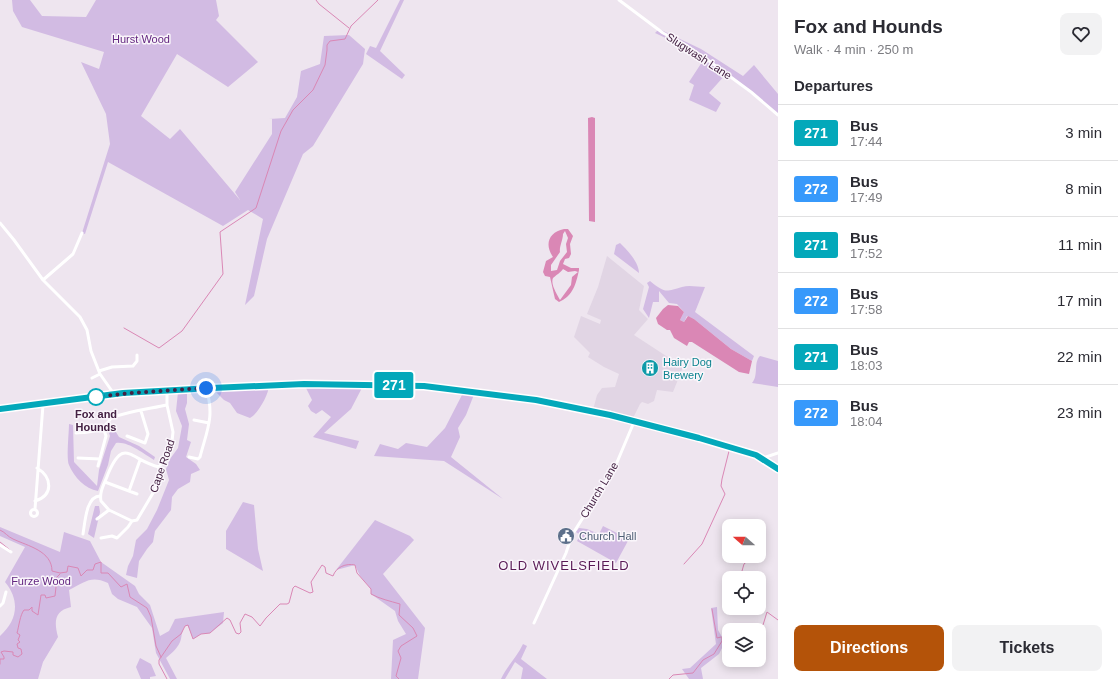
<!DOCTYPE html>
<html lang="en">
<head>
<meta charset="utf-8">
<style>
  :root { --surface:#fff; --page:#f2f2f3; --text:#2b2b33; --muted:#7c7c81; --line:#e1e1e2; --accent:#b45309 }
  body { margin:0; font-family:Arial,sans-serif; background:var(--page); color:var(--text); height:100vh; display:flex; flex-direction:column; font-size:15px; white-space:nowrap }
  * { box-sizing:border-box; margin:0 }
  p { font-size:13px; color:var(--muted) }
  .icon { flex:none; width:22px; height:22px; fill:none; stroke:currentColor; stroke-width:2; stroke-linecap:round; stroke-linejoin:round }
  .map { position:relative; flex:1; overflow:hidden }
  .side { display:flex; flex-direction:column; background:var(--surface); width:340px }
  .side>* { flex:none }
  .badge { padding:0 8px; border-radius:3px; font-size:14px; line-height:26px }
  .needle { width:26px; rotate:291deg }
  .tools { position:absolute; left:722px; top:519px; display:grid; gap:8px }
  .tools a { display:grid; place-items:center; width:44px; height:44px; border-radius:8px; background:var(--surface); box-shadow:0 2px 10px #0003; font-size:20px }
  .you { position:absolute; width:20px; height:20px; margin:-10px; border:3px solid #fff; border-radius:50%; background:#1a73e8; box-shadow:0 0 0 6px #1a73e833 }
  .map>.badge { position:absolute; translate:-50% -50%; box-shadow:0 0 0 2px #fff }
  h2 { padding:0 16px; font-size:15px; line-height:36px }
  .round { display:grid; place-items:center; flex:none; width:42px; height:42px; border-radius:8px; background:var(--page) }
  .summary { display:flex; align-items:center; justify-content:space-between; height:68px; padding:0 16px }
  h1 { font-size:19px; font-weight:700; line-height:30px }
  .cta { display:flex; gap:8px; margin-top:auto; padding:8px 16px }
  .cta a { flex:1; height:46px; border-radius:8px; background:var(--accent); color:#fff; font-size:16px; font-weight:700; line-height:46px; text-align:center }
  .cta a+a { background:var(--page); color:var(--text) }
  ul { padding:0; list-style:none }
  li { display:flex; align-items:center; gap:12px; height:56px; padding:0 16px; border-top:1px solid var(--line) }
  li div { flex:1 }
  li b { display:block; font-size:15px }
  li em { font-style:normal }
  li .badge { min-width:44px; font-weight:700; text-align:center }
  main { display:flex; flex:1; min-height:0 }
  .map>svg:first-child { display:block }
</style>
</head>
<body>
<main>
<div class="map">
<svg width="778" height="679" viewBox="0 0 778 679">
  <rect width="100%" height="100%" fill="#eee5ef"/>
  <path fill="#e1d5e4" d="M607,256L644,286L639,310L648,319L634,335L683,367L673,392L657,390L654,401L648,404L642,402L640,404L634,416V422L593,410L597,395L602,388L615,387L619,374L604,367L588,357L590,353L574,337L581,316L600,324L601,320L587,314L598,287Z"/>
  <path fill="#d2bbe3" d="M12,0H30L42,16L86,17L96,0H216L219,16L216,20L258,62L228,87L177,54L141,116L170,139L180,129L240,200L235,192L272,134V119H269L285,118L297,97L301,71L320,64L324,36L349,35L365,49L363,64L313,146L303,154L267,239L254,296L245,305L263,219L248,210L223,226L108,162L85,234L82,233L110,144L106,114L81,62L99,69L104,52L22,27L13,11Z
    M400,0H404L380,51L405,75L402,79L366,54L370,46L376,48Z
    M659,29L701,49L743,76L754,65L778,94V115L726,74L709,93L721,103L716,112L689,100L694,85L689,82L704,59L683,46L655,33Z
    M620,243C627,250 639,262 639,273L614,254L616,245Z
    M650,281C665,293 665,292 682,287C689,285 698,287 705,287L695,312L754,356L752,361L731,349L694,319L687,316L684,322L680,320L684,312L677,304L669,303L659,291V302H653L649,318L643,309L649,287L647,283Z
    M760,356L778,361V387L752,383C759,375 753,363 760,356Z
    M304,384H364L351,409L324,433L359,441L356,449L313,437L331,417L322,410L316,414L311,411L308,406L312,400Z
    M269,385C269,394 258,414 250,418L237,413L230,403L224,400L212,388Z
    M464,391L475,392L466,415L458,428L460,437L451,457L503,499L444,461L374,456L380,444L398,449L406,443L427,447L445,428Z
    M178,392H187V403L185,409L189,424L187,440L191,442L186,457L196,464L200,470L191,474L190,482L178,489L172,497L171,510L155,531L153,542L147,549L139,561L137,578L126,575L128,566L133,556L136,540L147,529L157,510L169,480L166,469L170,459L178,448L182,426L176,411Z
    M69,424L73,425L74,462L97,486L99,470L110,436L107,427L111,424L119,437L139,446L155,457L154,460C144,454 128,441 116,443L111,451L108,465L98,491C85,489 74,477 69,465C66,459 69,433 69,424Z
    M243,502L254,505L258,549L263,571L226,549V531Z
    M95,506H99L100,512L94,538L88,534Z
    M375,520L410,536L414,540L383,574L425,628L418,679H391L393,640L406,634L398,621L395,611L371,594V589L360,576L355,565L336,570Z
    M603,526L629,539L616,563L577,541L580,535L576,532L579,528L587,529L599,534Z
    M0,527L60,552L64,532L90,541L101,562L135,586L139,594L150,605L160,636L169,631L175,619L224,612L223,623L210,633L201,634L193,639L188,626H185C182,631 182,634 181,639C179,647 172,653 166,658L177,679H170L156,653L152,628L137,607L118,599L112,594L108,583C91,575 85,582 69,590L71,607C54,611 54,622 58,637L43,662L38,679H0V636C18,620 20,600 5,582L25,547L0,536Z
    M717,607L718,630L725,642L719,654L701,668L703,679H689L682,669L690,668L716,644L711,608Z
    M523,644L527,646L521,659L547,679H521L523,668L515,662L505,679H501C507,666 517,657 523,644Z
    M140,658L151,664L156,676L150,677V679H141L136,667Z"/>
  <path fill="#da87b5" fill-rule="evenodd" d="M592,117L595,118V222L589,221L588,118Z
    M564,229H568L573,236L570,244L571,254L569,258L565,259L563,264L571,268H579V270C576,284 573,296 559,302L555,299L550,277L545,276L543,272L546,261L553,257C544,244 549,232 564,229ZM565,231L568,238L566,244L567,252L560,261L557,270L551,271V265L560,252C559,247 563,240 563,234ZM563,269L568,272L575,271L578,272L572,277L571,285L560,300C558,296 550,284 553,278C555,276 561,272 563,269Z
    M668,305L678,306L684,312L680,320L684,322L688,316L694,319L731,349L752,361L749,374L739,372L692,342H689L687,346L674,338L670,330H667L658,324L656,318L663,309Z"/>
  <g fill="none" stroke-linecap="round" stroke-linejoin="round">
    <path stroke="#da87b5" stroke-width="1" d="M316,0L319,4L349,28
      M124,328L159,348L182,331L223,274L220,232L256,208L281,131L293,110L313,90L325,65L327,50V45L330,41L345,39L351,26L378,0
      M0,530C5,532 8,537 13,539C28,546 52,551 52,571L60,573L67,572L68,566L78,568L81,576L87,570H93L95,564L101,562V573H108L121,587L127,584L130,597L147,608L151,617L156,646L161,657
      M0,542L10,550
      M684,564L702,544L725,494L721,486L722,479L729,451
      M742,571L744,564L750,559
      M712,609L717,638L721,637
      M752,630L753,624L759,626L763,625L767,612L778,620
      M0,664V659H4V657L1,652L4,651L13,652V655L18,657L22,654L21,649L18,648L17,644L20,642L18,640L20,635L17,633C19,626 20,615 24,610H29L32,607V611L38,615L41,595H45L46,598L55,596L56,587L54,583L58,582L52,580L55,579L60,574
      M167,679L159,664V660L172,641L181,634L185,626L188,625L193,639L201,634L210,633L227,618L230,620L236,633L239,634L241,632L240,623L245,614L252,617L260,626L266,618L280,604H287L289,603L293,588L295,586L310,593L313,592L311,582L322,565L325,567L326,573L333,576C336,567 346,563 355,565L357,573L371,589V594C380,599 390,601 400,604L399,615L413,628L417,636L401,646L398,651L401,658L396,676L399,679
      M669,679L673,675L693,673L703,660L714,654L722,641V637H729"/>
    <g stroke="#cbc1ca" stroke-width="5.5">
      <path id="major" d="M0,409L123,393L212,388L295,384L424,386L536,401L610,415L699,438L756,455L778,469"/>
    </g>
    <path stroke="#fff" stroke-width="3" d="M619,0L663,33L684,44L705,58L751,92L778,115
      M0,223L14,240L43,280L80,317L87,330L91,351L100,374L114,394
      M43,280L73,254L82,233
      M99,371L112,367L133,366L137,361V355
      M92,378L100,374
      M194,420L209,423
      M76,433C90,432 103,432 111,418C129,411 148,409 167,405
      M127,436L145,443L148,434L141,411
      M189,457L198,459L200,457C207,430 215,416 206,388
      M78,458L100,459
      M763,458L778,453
      M98,466L106,436L103,427
      M105,482L129,491L140,460
      M129,491L137,494
      M35,501C54,495 52,477 37,468
      M35,509L43,405
      M30.5 513a3.5 3.5 0 1 1 7 0a3.5 3.5 0 1 1-7 0Z
      M97,519L109,510
      M132,521L109,510L101,501C99,491 105,483 108,474C124,436 130,460 159,467
      M83,534C85,523 86,496 100,496
      M101,538L112,536L117,538L128,527L132,521L137,520L156,488L159,467L164,460L172,441L173,432L167,405V390
      M0,545L11,552
      M0,606L3,603L6,592
      M534,623L566,553L572,535L615,467L634,422"/>
    <use href="#major" stroke="#aa64a8" stroke-width="3.5"/>
  </g>
  <g fill="none" stroke-linecap="round" stroke-linejoin="round">
    <g stroke="#fff" stroke-width="9">
      <path id="line" d="M0,409L123,393L212,388L304,384L424,386L536,400L610,415L699,438L756,455L778,469"/>
    </g>
    <use href="#line" stroke="#03a8ba" stroke-width="6"/>
    <path stroke="#442143" stroke-width="4" stroke-dasharray="0 7.2" d="M96,397L130,393L206,388"/>
  </g>
  <defs>
    <g id="building-disc" transform="scale(0.9)"><circle r="9.5" fill="#0f9aa8" stroke="#faf6fb"/><path d="M-4-6H4V6H1V3H-1V6H-4ZM-2.5-4.3h1.7v1.8h-1.7ZM.8-4.3h1.7v1.8H.8ZM-2.5-1h1.7V.8h-1.7ZM.8-1h1.7V.8H.8Z" fill="#fff"/></g>
    <g id="civic-disc" transform="scale(0.9)"><circle r="9.5" fill="#5c6f8a" stroke="#faf6fb"/><path d="M-.6-6.5H3V-4.5H.6V-3L4-1V1h2V6H-6V1h2V-1L-.6-3ZM-1.2 2.5V6h2.4V2.5Z" fill="#fff"/></g>
  </defs>
  <g fill-rule="evenodd">
    <use href="#building-disc" x="650" y="368"/>
    <use href="#civic-disc" x="566" y="536"/>
  </g>
  <circle fill="#fff" stroke="#03a8ba" stroke-width="2" cx="96" cy="397" r="8"/>
  <g text-anchor="middle" stroke-width="3" stroke-linejoin="round" paint-order="stroke">
    <g font-size="11" fill="#632680" stroke="#faf6fb">
      <text x="141" y="43">Hurst Wood</text>
      <text x="41" y="585">Furze Wood</text>
    </g>
    <g font-size="11" fill="#442143" stroke="#faf6fb">
      <text transform="translate(699 56) rotate(33)" y="4">Slugwash Lane</text>
      <text transform="translate(162 466) rotate(-71)" y="4">Cape Road</text>
      <text transform="translate(599 490) rotate(-59)" y="4">Church Lane</text>
    </g>
    <g font-size="11" fill="#0d838f" stroke="#faf6fb" text-anchor="start">
      <text x="663" y="366">Hairy Dog<tspan x="663" dy="13">Brewery</tspan></text>
    </g>
    <g font-size="11" font-weight="bold" fill="#442143" stroke="#faf6fb">
      <text x="96" y="418">Fox and<tspan x="96" dy="13">Hounds</tspan></text>
    </g>
    <g font-size="11" fill="#4e5e75" stroke="#faf6fb" text-anchor="start">
      <text x="579" y="540">Church Hall</text>
    </g>
    <g font-size="13" letter-spacing="1" fill="#591a56" stroke="#faf6fb">
      <text x="564" y="570">OLD WIVELSFIELD</text>
    </g>
  </g>
</svg>
<div class="tools">
<a><svg class="needle" viewBox="-14 -14 28 28"><path d="M0-13l5 13h-10z" fill="#e53935"/><path d="M0 13l5-13h-10z" fill="#7c7c81"/></svg></a>
<a><svg class="icon" aria-label="locate" viewBox="0 0 24 24"><circle cx="12" cy="12" r="6"/><path d="M12 2v4M12 18v4M2 12h4M18 12h4"/></svg></a>
<a><svg class="icon" aria-label="layers" viewBox="0 0 24 24"><path d="M12 4l9 5-9 5-9-5zM3 14l9 5 9-5"/></svg></a>
</div>
<div class="you" style="left:206px;top:388px"></div>
<b class="badge" style="left:394px;top:385px;background:#03a8ba;color:#fff">271</b>
</div>
<section class="side">
<div class="summary"><div><h1>Fox and Hounds</h1><p>Walk · 4 min · 250 m</p></div><a class="round"><svg class="icon" aria-label="heart" viewBox="0 0 24 24"><path d="M12 20l-8-8c-3-5 5-10 8-4 3-6 11-1 8 4z"/></svg></a></div>
<h2>Departures</h2>
<ul>
<li><span class="badge" style="background:#03a8ba;color:#fff">271</span><div><b>Bus</b><p>17:44</p></div><em>3 min</em></li>
<li><span class="badge" style="background:#3799fb;color:#fff">272</span><div><b>Bus</b><p>17:49</p></div><em>8 min</em></li>
<li><span class="badge" style="background:#03a8ba;color:#fff">271</span><div><b>Bus</b><p>17:52</p></div><em>11 min</em></li>
<li><span class="badge" style="background:#3799fb;color:#fff">272</span><div><b>Bus</b><p>17:58</p></div><em>17 min</em></li>
<li><span class="badge" style="background:#03a8ba;color:#fff">271</span><div><b>Bus</b><p>18:03</p></div><em>22 min</em></li>
<li><span class="badge" style="background:#3799fb;color:#fff">272</span><div><b>Bus</b><p>18:04</p></div><em>23 min</em></li>
</ul>
<div class="cta"><a>Directions</a><a>Tickets</a></div>
</section>
</main>
</body>
</html>
